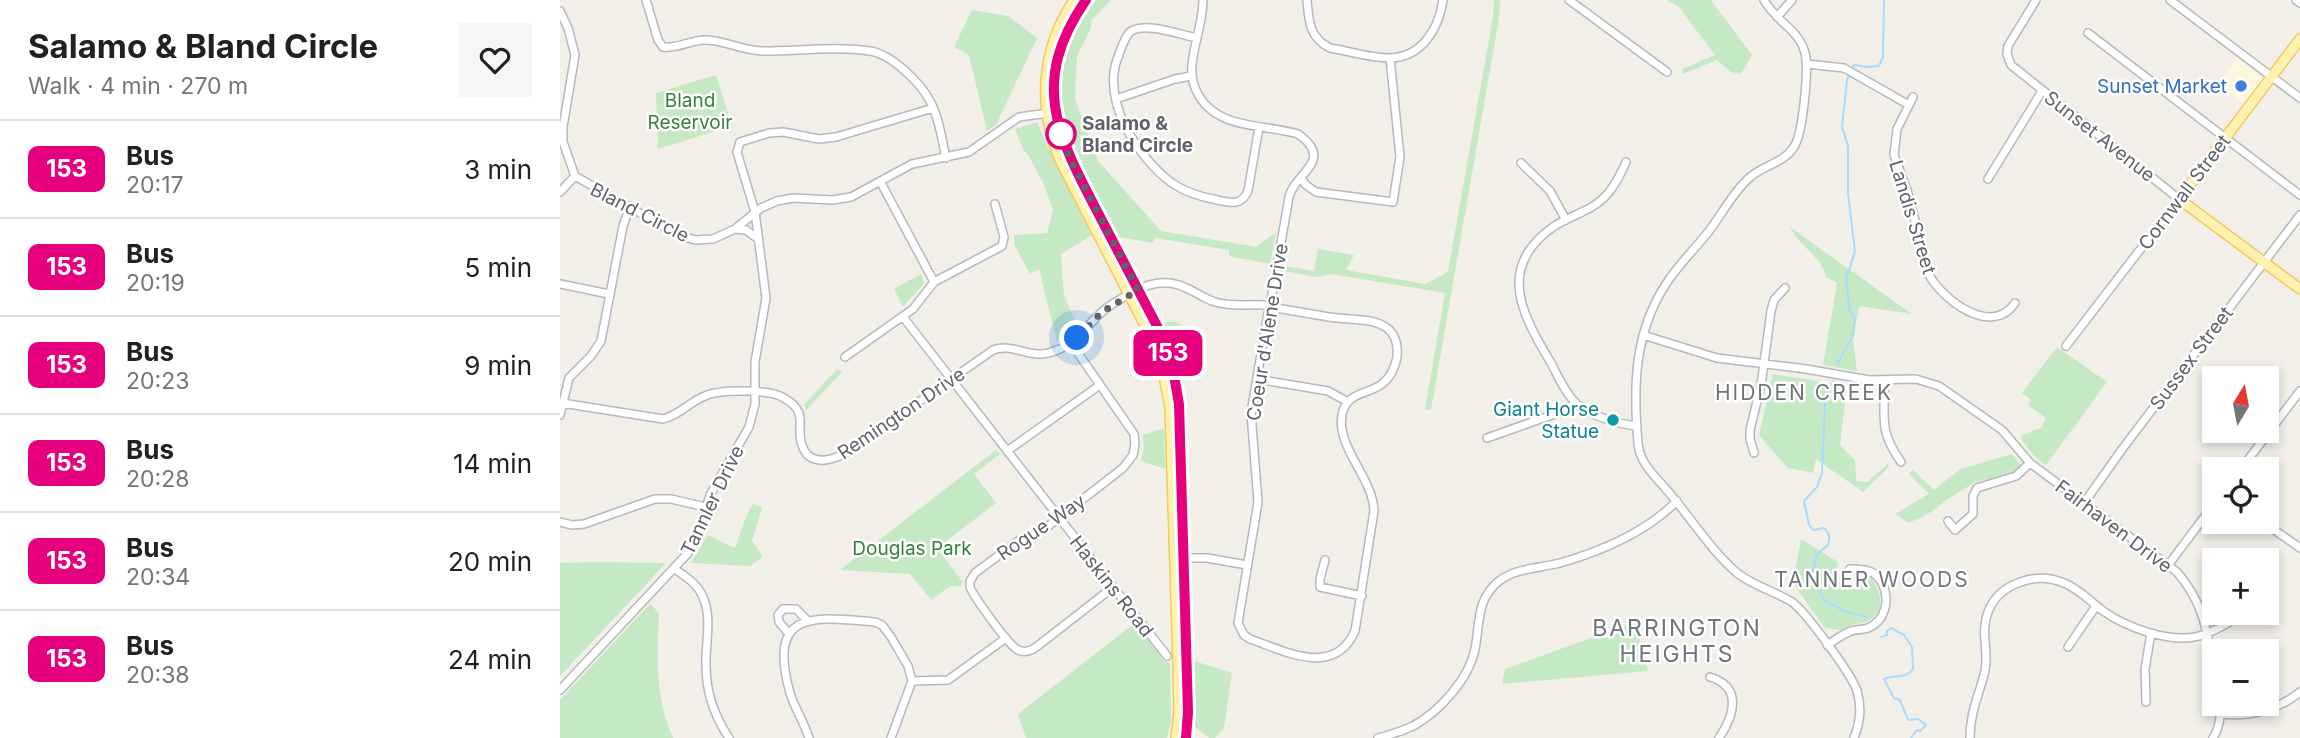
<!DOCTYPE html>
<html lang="en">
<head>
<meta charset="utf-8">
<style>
  :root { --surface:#fff; --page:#f6f6f6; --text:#202124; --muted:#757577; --line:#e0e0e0 }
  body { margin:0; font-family:Inter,sans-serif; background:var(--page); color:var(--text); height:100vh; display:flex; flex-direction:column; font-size:26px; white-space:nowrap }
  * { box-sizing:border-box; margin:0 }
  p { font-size:23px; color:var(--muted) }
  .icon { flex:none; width:38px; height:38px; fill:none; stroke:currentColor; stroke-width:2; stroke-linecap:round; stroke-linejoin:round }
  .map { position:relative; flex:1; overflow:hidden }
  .panel { display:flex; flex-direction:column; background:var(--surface); width:560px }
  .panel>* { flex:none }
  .badge { padding:0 14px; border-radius:10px; font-size:24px; line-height:46px }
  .needle { width:46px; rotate:10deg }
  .fabs { position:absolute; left:1642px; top:366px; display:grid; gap:14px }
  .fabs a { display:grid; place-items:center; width:77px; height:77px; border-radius:0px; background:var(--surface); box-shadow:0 4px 10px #0003; font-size:35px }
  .you { position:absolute; width:35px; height:35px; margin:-18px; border:5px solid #fff; border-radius:50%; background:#1a73e8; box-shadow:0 0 0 10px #1a73e833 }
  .map>.badge { position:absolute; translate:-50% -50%; box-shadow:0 0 0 4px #fff }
  .round { display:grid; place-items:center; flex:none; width:74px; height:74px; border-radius:0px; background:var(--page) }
  .headline { display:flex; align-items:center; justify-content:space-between; height:119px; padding:0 28px }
  h1 { font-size:33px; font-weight:700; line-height:52px }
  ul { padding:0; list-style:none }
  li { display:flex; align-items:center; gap:21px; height:98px; padding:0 28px; border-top:2px solid var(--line) }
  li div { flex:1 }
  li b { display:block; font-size:26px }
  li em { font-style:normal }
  li .badge { min-width:77px; font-weight:700; text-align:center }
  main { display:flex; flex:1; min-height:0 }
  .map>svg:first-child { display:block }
</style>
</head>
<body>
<main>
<section class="panel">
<div class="headline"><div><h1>Salamo &amp; Bland Circle</h1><p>Walk · 4 min · 270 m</p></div><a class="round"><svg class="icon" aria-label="heart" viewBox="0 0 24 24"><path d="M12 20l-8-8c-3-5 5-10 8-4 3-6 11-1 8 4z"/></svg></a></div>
<ul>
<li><span class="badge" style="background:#e6007e;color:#fff">153</span><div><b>Bus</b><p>20:17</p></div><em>3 min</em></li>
<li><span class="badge" style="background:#e6007e;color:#fff">153</span><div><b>Bus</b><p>20:19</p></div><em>5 min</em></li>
<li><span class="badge" style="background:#e6007e;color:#fff">153</span><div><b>Bus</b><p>20:23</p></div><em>9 min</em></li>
<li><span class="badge" style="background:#e6007e;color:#fff">153</span><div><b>Bus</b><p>20:28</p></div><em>14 min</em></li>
<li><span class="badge" style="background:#e6007e;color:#fff">153</span><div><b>Bus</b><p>20:34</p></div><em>20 min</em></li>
<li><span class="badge" style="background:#e6007e;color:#fff">153</span><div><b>Bus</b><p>20:38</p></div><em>24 min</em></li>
</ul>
</section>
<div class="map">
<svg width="1740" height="738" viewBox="0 0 1740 738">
  <rect width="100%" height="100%" fill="#f1efe8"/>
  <path fill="#fef7e0" d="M1677,57L1704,79L1685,105L1659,85Z"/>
  <path fill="#c5e8c5" d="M536,0H551L531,21V28L517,56L515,99L538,161L601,231L696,247L716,232L710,264L669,256V250L595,238L593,243L559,237C520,161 464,78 536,0Z
    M934,0H940L939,18L871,410L865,409L885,293L771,274L756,277L724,271L725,266L754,271L758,249L794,255L786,270L865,284L888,272L933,17Z
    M1107,0H1151L1192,55L1181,74L1171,72L1157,60L1123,74L1122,69L1155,55L1119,7Z
    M412,10L448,16L477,38L436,125L427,131L409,55L394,47Z
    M156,75L172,126L98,149L96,93Z
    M477,122L494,161L532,235L501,254L504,296L518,327L497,342L479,269L470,274L455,246L454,235L487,233L493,210L484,185L469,156L463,149L455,129Z
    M1230,227L1352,314L1299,306L1293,339L1297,371L1263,365L1277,283L1266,277C1261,255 1239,247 1230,227Z
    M361,274L364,283L343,307L334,289Z
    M614,321L645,340L639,372L621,368L603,323Z
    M1497,347L1547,382L1486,465L1472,454L1461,438L1462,435L1481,428L1486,418L1468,405L1471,400L1462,393Z
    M277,369L282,372L246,410L244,405Z
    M1213,374L1287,386L1280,445L1295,460L1296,481L1307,482L1328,464L1329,467L1303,492L1256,459L1253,473L1228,468L1199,435Z
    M604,428L605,469L581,461L584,448L583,435Z
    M436,450L440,454L414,474L436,503L377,548L402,581V586H390L371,600L350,574L280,570Z
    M1452,454L1462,467L1450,475L1415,482L1385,501L1373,511L1349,523L1335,514L1369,494L1349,474L1353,470L1374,490L1400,469Z
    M193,503L202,508L192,541L203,557L190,566L131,563L148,535L175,548L186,517Z
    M1241,539L1278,562L1277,573L1283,582L1292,585L1306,577L1311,578C1322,592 1326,612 1307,621C1302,624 1296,623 1291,625C1287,626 1284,629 1281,630C1276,630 1269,628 1264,627L1233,583Z
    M39,562L106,563L0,676V563Z
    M90,604L99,613C97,656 95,698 113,738H0V700Z
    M1075,622L1088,671L942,684L945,669Z
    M575,623L604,661L610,663L611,720L607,738H466L458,714Z
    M634,661L672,673L664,728L655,738H649L633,725V664Z"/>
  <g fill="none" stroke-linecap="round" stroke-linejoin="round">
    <path stroke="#aadaff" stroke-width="2" d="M1292,69L1294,65L1307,67L1319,66L1323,57L1324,0
      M1277,364L1293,336L1295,318L1290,312L1286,280L1295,251L1288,193V146L1282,127L1287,80L1290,74
      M1273,381L1265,403L1262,473L1257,487L1244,501L1249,525L1253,530L1264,528C1270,533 1270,538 1268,545L1257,554L1252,576L1264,600L1284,611L1307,617
      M1321,637L1327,635V631L1331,628L1344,635L1352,647L1353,669C1345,680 1335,674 1324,679L1334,698L1340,700L1348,720L1358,719L1366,725L1360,731L1357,730L1351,738"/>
    <g stroke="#b5b8bc" stroke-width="10">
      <path id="minor" d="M86,0L98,40L103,47C118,49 130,40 145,40C165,40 183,51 203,51C238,51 275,46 310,51C331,54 360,82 370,101C379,117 382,140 386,158
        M747,0C749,22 749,37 770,48C789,51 810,58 829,58C862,58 879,28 883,0
        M1009,0L1107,72
        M1204,0C1215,21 1239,29 1245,53C1249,69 1243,133 1234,147C1222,165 1201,165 1187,180C1172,194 1162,214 1149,231C1135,249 1118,265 1106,284C1074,333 1073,387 1078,443C1080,466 1098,478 1111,495C1132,520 1151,550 1176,572C1191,585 1214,591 1232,602C1246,612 1292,675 1297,691C1302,708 1300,722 1294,738
        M1476,0L1448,46L1447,54L1451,65L1619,199L1506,346
        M1610,0L1740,98
        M1736,0L1740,3
        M0,11L8,28L15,55L3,127V142L15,176L117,234L135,240L153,239L175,229L201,208L217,201L233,198L272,200L291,197L352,164L409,152L459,117L496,112
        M1217,17L1232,0
        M1528,33L1740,195
        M637,38C621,35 582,20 569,33C564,39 561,49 558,57C541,100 577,157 612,183C625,192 641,197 657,200C671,203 681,206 688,191L699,127
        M1247,64L1284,68L1349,105
        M1353,97L1337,129L1334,155L1347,190L1369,275C1384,301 1432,337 1455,303
        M556,99L615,79L631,76
        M1066,162C1056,185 1046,202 1022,212C1012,217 1002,221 993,227C935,268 963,316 991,363C998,376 1006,395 1017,404C1033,417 1058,424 1077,426
        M961,163L990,191L1006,220
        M741,178L746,185L756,192L833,202L840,157L830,58
        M1428,179L1482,91
        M320,181L374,282
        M0,192L15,176
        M175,229L186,230L198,239
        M0,284L49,294
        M343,317L607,656
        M1083,335L1157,358L1246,369L1309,380L1356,379L1379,386L1442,430L1470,463L1617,572C1644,604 1646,628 1654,668
        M511,343L574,434L575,444L573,455L563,468L487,527L458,541L415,573L410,581V587C414,597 449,646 458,650C464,653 470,651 475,648L552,588
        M285,357L353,309L374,282L442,246L444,237L435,204
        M697,379L768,391L788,402
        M1324,380C1326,417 1317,428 1341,462
        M2,403L103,419C120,415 129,402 145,396C160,389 211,389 224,398C250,413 235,425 242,445C249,467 272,461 287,452L433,350C454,342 470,361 495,351C519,342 529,321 548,307C572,291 598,274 626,288C636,292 645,299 655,302C671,307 687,304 703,305L716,308C734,311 751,314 769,317C787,320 812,317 827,328C836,335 838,346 837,357C835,368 831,377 822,384C807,395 786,392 782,415C776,447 813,478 814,511L795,631C774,678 725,651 690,639L684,635L678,623L698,502L691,413L708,313L711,300L729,197C734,173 776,161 738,134C705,124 659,130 639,96C633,86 631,76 632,65C634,43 643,22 643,0
        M0,415L9,378L31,356L41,341L63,226L70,206
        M927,438L1006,410L1016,403
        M447,451L540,385
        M1194,453L1190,439V430L1201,385L1211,311L1214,300L1225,288
        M1681,469L1740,391
        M1524,503L1563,448L1740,215
        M1388,521L1395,530L1413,514V496L1417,488L1456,476L1470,463
        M0,522L12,525L24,524L95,499H111L146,507
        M1703,522L1740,548
        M619,558H647L687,565
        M765,560L760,579V587L802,596
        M1609,564L1654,504
        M115,569C125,576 137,584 142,595C153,616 145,644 146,666C146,692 155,717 169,738
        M229,634L219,622L218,615L223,609H236L247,620
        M1267,645C1275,640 1283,634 1291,631C1297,629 1303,630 1308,628C1325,621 1330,601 1323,585C1316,570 1306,569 1290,569
        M1508,647L1536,606
        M1150,677C1183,687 1174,716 1159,738
        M352,681L388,680L446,638
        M0,690L128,553L137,537L150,495L189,427L195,404V362L206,298L195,212L177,152L180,142L209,133L223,132L259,139L276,137L373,108
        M1586,702L1585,669L1591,633
        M1661,714C1689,717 1718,710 1740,692
        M249,738C244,722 235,709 230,693C207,610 252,616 315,622L322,625L331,637L348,666L352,681L331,738
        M818,738C830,735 842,731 853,726C879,712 909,679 915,649C920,624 916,599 939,581C956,568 980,568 1000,563C1042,551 1086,532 1117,501
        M1410,738C1410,711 1419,696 1425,671C1429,651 1420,632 1428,612C1439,583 1477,571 1504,583C1519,589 1530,601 1543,611C1566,627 1610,644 1639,636C1649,634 1659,628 1668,623
        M1653,738C1660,727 1661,716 1660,704"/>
    </g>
    <g stroke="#f2c960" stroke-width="12">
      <path id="major" d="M514,0C481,50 477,107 501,162L595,345L602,366L610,408L618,662L619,712L616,738
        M526,0C490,52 485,104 511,161L597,326L612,364L619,404L628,705L626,738
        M1740,39L1619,199L1740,289"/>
    </g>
    <use href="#minor" stroke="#fff" stroke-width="7"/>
    <use href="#major" stroke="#fff2af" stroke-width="9"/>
  </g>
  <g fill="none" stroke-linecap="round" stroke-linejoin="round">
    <g stroke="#fff" stroke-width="16">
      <path id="line" d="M526,0C470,81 496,133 537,211C557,250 577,288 597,326L612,364L619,404L628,712L626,738"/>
    </g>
    <use href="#line" stroke="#e6007e" stroke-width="10"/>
    <path stroke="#5f6368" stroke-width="7" stroke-dasharray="0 12.6" d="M501,134L500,132L511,161L578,290L542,312L517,338"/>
  </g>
  <circle fill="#3f7fe0" stroke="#fff" stroke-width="2.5" cx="1681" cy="86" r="7"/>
  <circle fill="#fff" stroke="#e6007e" stroke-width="3.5" cx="501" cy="134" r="14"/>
  <circle fill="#0f9aa8" stroke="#fff" stroke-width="2.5" cx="1053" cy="420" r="7"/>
  <g text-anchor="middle" stroke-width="5" stroke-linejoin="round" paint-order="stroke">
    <g font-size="19" fill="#366cbe" stroke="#fff" text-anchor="end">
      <text x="1667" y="93">Sunset Market</text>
    </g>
    <g font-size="19" fill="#348238" stroke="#fff">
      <text x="130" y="107">Bland<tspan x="130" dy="22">Reservoir</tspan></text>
      <text x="352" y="555">Douglas Park</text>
    </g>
    <g font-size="19" font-weight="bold" fill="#5f6368" stroke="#fff" text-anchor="start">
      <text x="522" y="130">Salamo &amp;<tspan x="522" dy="22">Bland Circle</tspan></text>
    </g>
    <g font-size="19" fill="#5f6368" stroke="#fff">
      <text transform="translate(1540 136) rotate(38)" y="7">Sunset Avenue</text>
      <text transform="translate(1624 192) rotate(-53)" y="7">Cornwall Street</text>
      <text transform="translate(80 212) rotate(27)" y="7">Bland Circle</text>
      <text transform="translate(1353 217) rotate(73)" y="7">Landis Street</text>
      <text transform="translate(707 332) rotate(-81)" y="7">Coeur d'Alene Drive</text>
      <text transform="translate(1631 358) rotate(-53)" y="7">Sussex Street</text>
      <text transform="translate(341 413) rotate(-34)" y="7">Remington Drive</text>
      <text transform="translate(152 500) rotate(-64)" y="7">Tannler Drive</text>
      <text transform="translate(1554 526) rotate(37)" y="7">Fairhaven Drive</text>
      <text transform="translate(481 527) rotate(-34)" y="7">Rogue Way</text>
      <text transform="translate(552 586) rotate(52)" y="7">Haskins Road</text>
    </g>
    <g font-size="19" fill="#0d838f" stroke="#fff" text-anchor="end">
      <text x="1039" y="416">Giant Horse<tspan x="1039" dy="22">Statue</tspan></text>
    </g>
    <g font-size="21" letter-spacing="2" fill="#70757a" stroke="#fff">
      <text x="1244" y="400">HIDDEN CREEK</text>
      <text x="1312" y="587">TANNER WOODS</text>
    </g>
    <g font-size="23" letter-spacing="2" fill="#70757a" stroke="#fff">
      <text x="1117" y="636">BARRINGTON<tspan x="1117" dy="26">HEIGHTS</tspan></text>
    </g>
  </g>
</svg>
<div class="fabs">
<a><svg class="needle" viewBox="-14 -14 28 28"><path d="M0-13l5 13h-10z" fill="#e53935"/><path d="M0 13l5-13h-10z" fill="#757577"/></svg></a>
<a><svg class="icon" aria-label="locate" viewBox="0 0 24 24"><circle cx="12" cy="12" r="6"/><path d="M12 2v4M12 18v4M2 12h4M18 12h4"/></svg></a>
<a>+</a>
<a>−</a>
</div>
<div class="you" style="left:517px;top:338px"></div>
<b class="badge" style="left:608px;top:353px;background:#e6007e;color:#fff">153</b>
</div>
</main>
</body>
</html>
